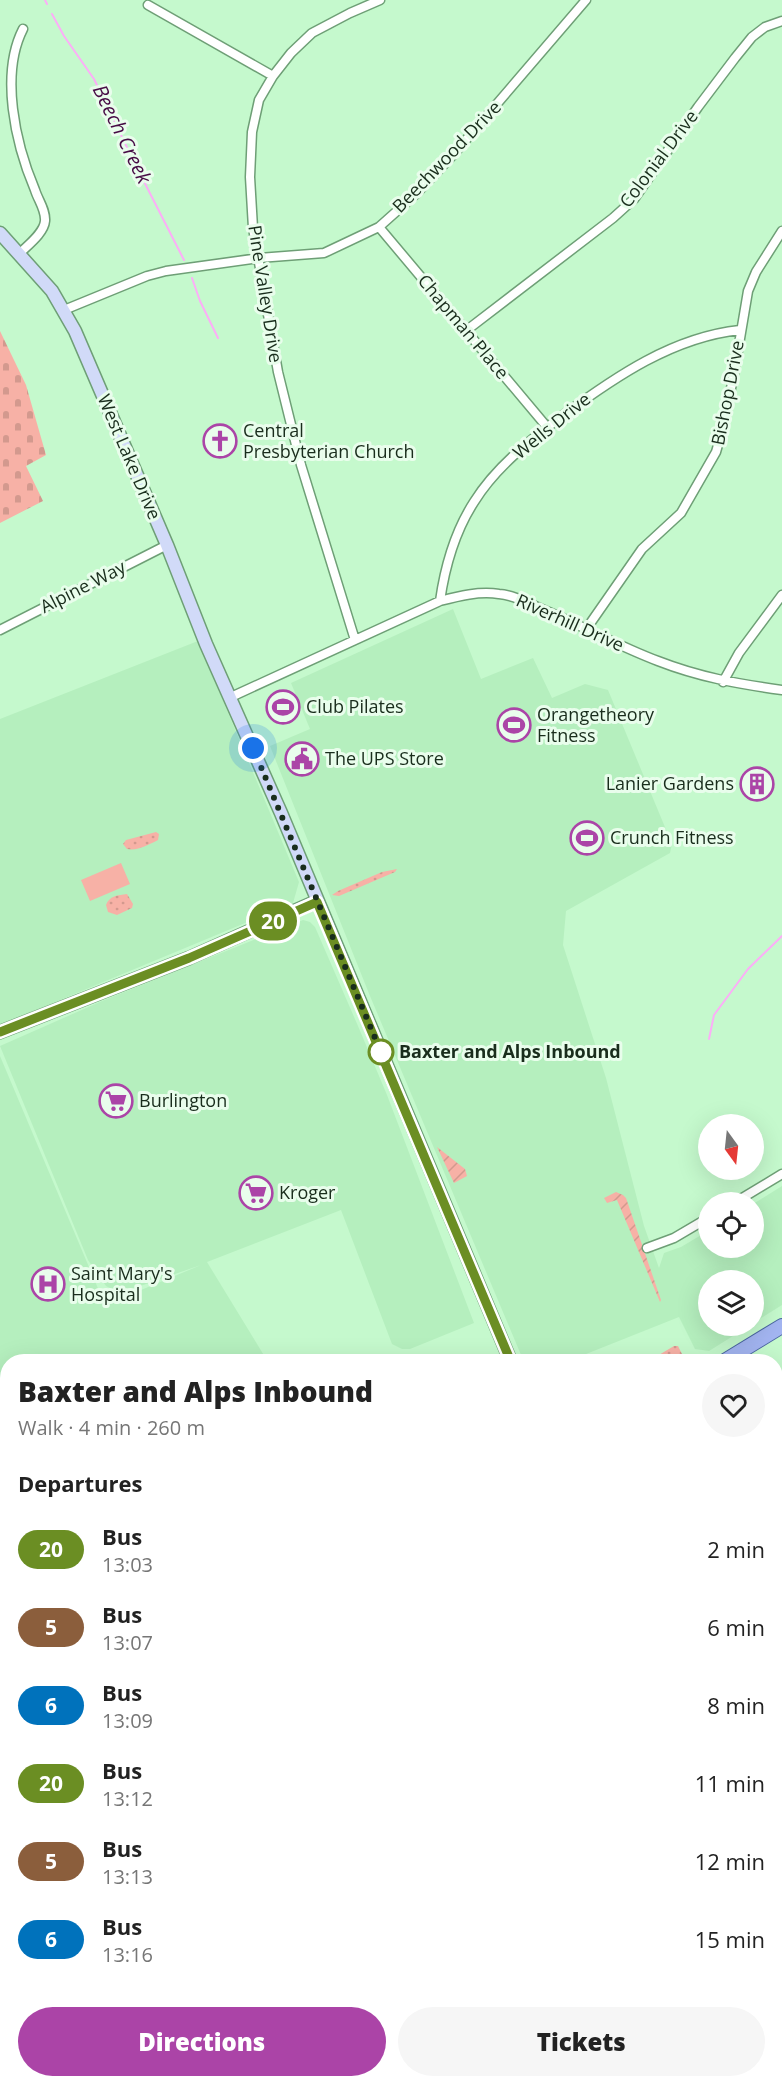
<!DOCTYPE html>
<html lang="en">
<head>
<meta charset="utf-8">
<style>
  :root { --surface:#fff; --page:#f6f6f6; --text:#222; --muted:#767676; --accent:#ab44a7 }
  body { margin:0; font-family:"Open Sans",sans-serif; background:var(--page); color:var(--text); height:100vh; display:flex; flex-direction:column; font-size:22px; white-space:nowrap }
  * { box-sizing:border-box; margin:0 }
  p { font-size:20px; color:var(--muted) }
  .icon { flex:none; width:33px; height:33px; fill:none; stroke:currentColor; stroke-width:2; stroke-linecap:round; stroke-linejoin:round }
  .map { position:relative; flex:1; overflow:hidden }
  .side { position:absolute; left:0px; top:1354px; width:783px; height:734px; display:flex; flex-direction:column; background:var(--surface); border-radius:24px 24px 0 0; box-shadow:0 6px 24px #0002 }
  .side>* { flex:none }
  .badge { padding:0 12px; border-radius:20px; font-size:21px; line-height:39px }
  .needle { width:39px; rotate:165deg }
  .buttons { position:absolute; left:698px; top:1114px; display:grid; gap:12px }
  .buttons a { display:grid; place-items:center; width:66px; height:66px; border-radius:50%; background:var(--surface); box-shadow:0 6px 24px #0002; font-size:30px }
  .you { position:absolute; width:30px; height:30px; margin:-15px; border:4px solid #fff; border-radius:50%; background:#1a73e8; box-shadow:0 0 0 9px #1a73e833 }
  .map>.badge { position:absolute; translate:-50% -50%; box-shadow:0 0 0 3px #fff }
  h2 { padding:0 18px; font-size:22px; line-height:54px }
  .round { display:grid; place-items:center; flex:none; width:63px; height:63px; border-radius:32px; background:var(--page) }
  .headline { display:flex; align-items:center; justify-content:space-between; height:102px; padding:0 18px }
  h1 { font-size:28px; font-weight:800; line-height:45px }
  .primary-button { display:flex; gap:12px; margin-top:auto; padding:12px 18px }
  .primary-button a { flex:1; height:69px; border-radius:36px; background:var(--accent); color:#fff; font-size:24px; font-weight:800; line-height:69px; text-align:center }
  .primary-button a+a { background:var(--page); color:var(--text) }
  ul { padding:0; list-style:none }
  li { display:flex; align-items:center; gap:18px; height:78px; padding:0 18px }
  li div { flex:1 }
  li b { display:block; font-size:22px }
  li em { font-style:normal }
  li .badge { min-width:66px; font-weight:700; text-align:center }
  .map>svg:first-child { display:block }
</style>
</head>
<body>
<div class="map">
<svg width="782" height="2087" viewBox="0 0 782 2087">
  <defs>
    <pattern id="grass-dots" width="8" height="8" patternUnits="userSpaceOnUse" patternTransform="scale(1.5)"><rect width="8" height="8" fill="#f7b1a6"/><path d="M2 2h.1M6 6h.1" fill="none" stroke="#d3998e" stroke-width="1.8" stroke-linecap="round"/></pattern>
    <pattern id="forest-crowns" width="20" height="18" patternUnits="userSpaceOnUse" patternTransform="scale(1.5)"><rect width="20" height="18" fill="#fc9384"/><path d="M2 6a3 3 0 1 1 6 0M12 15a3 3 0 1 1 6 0" fill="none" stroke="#cb786b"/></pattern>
    <pattern id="cemetery-stones" width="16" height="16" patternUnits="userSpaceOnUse" patternTransform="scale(1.5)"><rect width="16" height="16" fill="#f7b1a6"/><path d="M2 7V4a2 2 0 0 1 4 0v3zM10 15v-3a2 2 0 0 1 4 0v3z" fill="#d3998e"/></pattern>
    <pattern id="garden-furrows" width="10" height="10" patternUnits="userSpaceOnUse" patternTransform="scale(1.5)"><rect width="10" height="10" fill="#f7b1a6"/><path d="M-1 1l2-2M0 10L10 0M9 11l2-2" fill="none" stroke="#d3998e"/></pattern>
  </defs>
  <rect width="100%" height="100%" fill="#c5f9cd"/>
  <path fill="#b5efbe" d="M453,609L481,679L533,658L552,698L585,684L608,690L672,844L670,853L566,911L563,945L606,1078L644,1226L659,1268L664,1253L681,1247L708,1231V1248H753V1204L782,1186V1305L753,1323V1281H708V1326H749L709,1351L695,1349L679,1317L566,1362H524L370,996L270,746L310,729L291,683Z
    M198,641L299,882L293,903L0,1025V719Z
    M303,920L310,922L315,927L358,1026L387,1095L474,1323L410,1349H402L392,1344L341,1210L207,1262L268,1362H8V1528L0,1530V1056L105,1305L201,1265L120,1293L106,1286L88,1260L0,1046L102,1001Z
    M782,1371V1450L776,1457V1375Z
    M776,1458L782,1471V1548L776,1535Z"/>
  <path fill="url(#grass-dots)" d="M156,832L159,834L158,840C148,845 138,851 127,849L123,844L126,840Z
    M397,869L395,872L339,896L332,895L338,891L382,872Z
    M127,894L133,904L132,908L117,915L108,912L106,905C109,896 118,895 127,894Z
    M674,1346H678L683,1356L682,1362H647Z"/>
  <path fill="url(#forest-crowns)" d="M776,2049L782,2053V2087H694L688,2081L776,2080Z"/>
  <path fill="url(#cemetery-stones)" d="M0,331L26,385L46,455L26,466L43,501L0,523Z"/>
  <path fill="url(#garden-furrows)" d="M437,1147L465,1169L467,1176L454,1183Z
    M616,1192L623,1195L626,1198L661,1300L660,1302L617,1200L607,1203L604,1198Z"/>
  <path fill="#f7b1a6" d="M121,863L130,884L90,901L81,880Z"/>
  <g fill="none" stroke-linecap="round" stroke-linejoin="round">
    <path stroke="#fcaef7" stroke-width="2" d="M45,0L47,4
      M52,14L64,36L94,79L133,160L184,260
      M192,278L200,301L218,338
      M709,1039L714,1015L748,969L782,936"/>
    <g stroke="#6e9f76" stroke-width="11">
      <path id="street" d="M148,5L273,76
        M379,227L547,427
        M20,253C28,245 44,233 45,221C46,210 38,200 35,190C15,143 0,74 23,29
        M64,310L147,276L166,271L259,258L324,253L379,227L416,194L453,155L586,0
        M467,330L613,218L634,199L698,107L735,58L752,37L765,27L782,21
        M440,601C445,566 454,533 474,502C495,468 529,441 562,416C615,377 673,337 740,330
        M587,628L642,549L681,513L716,452L724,424L735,368L748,291L756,272L782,231
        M0,630L167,545
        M355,640L301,465L278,372L253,228L250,177L252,132L259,100L273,76L291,53L312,33L350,13L380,0
        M723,682L739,653L782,595
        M231,697L440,601C459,596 479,591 499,594C514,595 528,603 542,609C581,625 618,646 658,661C699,677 738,684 782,690
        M734,1203L782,1174
        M647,1248L674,1238L708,1218
        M776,1474L782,1466
        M0,1670L8,1682
        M776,1705L782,1703
        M776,1801L782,1798
        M776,1952L782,1949
        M0,2023H8
        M568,2080L569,2087
        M308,2087L311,2080"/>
    </g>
    <g stroke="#6e9f76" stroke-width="15">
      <path id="secondary" d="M0,233L52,291L75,331L167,545L206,644L281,813L511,1362
        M0,1032L189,958L317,901
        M0,1927L8,1945
        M776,1959L782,1964
        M0,2081L8,2064"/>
    </g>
    <g stroke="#4b66a1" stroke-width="16">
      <path id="primary" d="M723,1362L782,1326
        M0,1801L8,1797"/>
    </g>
    <use href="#street" stroke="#fff" stroke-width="8"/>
    <use href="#secondary" stroke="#d1daf8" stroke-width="12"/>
    <use href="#primary" stroke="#a3b5f1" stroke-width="14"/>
  </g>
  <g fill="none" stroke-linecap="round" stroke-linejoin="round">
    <g stroke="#fff" stroke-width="14">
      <path id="line" d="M0,1032L189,958L317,902L511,1362"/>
    </g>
    <use href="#line" stroke="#6b8e23" stroke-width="9"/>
    <path stroke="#192d1c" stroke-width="6" stroke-dasharray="0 10.8" d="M253,748L381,1052"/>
  </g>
  <defs>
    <g id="church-ring" transform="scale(1.725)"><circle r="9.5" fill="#e9fdec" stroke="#ab44a7" stroke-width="1.5"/><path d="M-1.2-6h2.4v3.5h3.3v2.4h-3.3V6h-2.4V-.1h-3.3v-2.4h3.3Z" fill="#ab44a7"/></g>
    <g id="stadium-ring" transform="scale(1.725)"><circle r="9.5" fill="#e9fdec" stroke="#ab44a7" stroke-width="1.5"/><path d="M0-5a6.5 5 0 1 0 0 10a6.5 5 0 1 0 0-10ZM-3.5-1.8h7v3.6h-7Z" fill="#ab44a7"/></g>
    <g id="civic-ring" transform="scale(1.725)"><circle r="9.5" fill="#e9fdec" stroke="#ab44a7" stroke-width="1.5"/><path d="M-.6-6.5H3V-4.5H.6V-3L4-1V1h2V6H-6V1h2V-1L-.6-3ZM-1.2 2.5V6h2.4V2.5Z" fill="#ab44a7"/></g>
    <g id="building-ring" transform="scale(1.725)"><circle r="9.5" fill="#e9fdec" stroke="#ab44a7" stroke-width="1.5"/><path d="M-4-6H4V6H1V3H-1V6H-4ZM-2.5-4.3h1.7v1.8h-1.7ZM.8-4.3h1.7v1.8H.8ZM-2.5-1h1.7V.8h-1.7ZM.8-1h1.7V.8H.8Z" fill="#ab44a7"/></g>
    <g id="supermarket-ring" transform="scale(1.725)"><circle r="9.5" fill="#e9fdec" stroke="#ab44a7" stroke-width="1.5"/><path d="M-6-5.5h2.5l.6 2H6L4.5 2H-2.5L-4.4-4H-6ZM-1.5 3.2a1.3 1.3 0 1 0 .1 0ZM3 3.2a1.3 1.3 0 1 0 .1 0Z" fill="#ab44a7"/></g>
    <g id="hospital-ring" transform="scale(1.725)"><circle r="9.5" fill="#e9fdec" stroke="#ab44a7" stroke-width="1.5"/><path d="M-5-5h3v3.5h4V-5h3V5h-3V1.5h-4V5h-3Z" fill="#ab44a7"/></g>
  </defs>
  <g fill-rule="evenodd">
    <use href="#church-ring" x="220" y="441"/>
    <use href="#stadium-ring" x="283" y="707"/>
    <use href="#stadium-ring" x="514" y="725"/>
    <use href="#civic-ring" x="302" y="759"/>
    <use href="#building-ring" x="757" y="784"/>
    <use href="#stadium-ring" x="587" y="838"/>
    <use href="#supermarket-ring" x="116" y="1101"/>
    <use href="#supermarket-ring" x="256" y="1193"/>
    <use href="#hospital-ring" x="48" y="1284"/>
  </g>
  <circle fill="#fff" stroke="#6b8e23" stroke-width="3" cx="381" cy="1052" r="12"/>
  <g text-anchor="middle" stroke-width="6" stroke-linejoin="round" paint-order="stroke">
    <g font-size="18" fill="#192d1c" stroke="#e9fdec">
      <text transform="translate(447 157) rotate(-46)" y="6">Beechwood Drive</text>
      <text transform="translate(659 159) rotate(-53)" y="6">Colonial Drive</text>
      <text transform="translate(265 294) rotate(81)" y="6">Pine Valley Drive</text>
      <text transform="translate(463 327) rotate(50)" y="6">Chapman Place</text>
      <text transform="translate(728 393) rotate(-79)" y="6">Bishop Drive</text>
      <text transform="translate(552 426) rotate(-39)" y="6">Wells Drive</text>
      <text transform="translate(129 457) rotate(67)" y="6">West Lake Drive</text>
      <text transform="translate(83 587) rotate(-27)" y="6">Alpine Way</text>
      <text transform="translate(570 623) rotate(24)" y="6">Riverhill Drive</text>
    </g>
    <g font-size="18" fill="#192d1c" stroke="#e9fdec" text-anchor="start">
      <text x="243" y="437">Central<tspan x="243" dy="21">Presbyterian Church</tspan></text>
      <text x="306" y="713">Club Pilates</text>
      <text x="537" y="721">Orangetheory<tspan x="537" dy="21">Fitness</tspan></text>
      <text x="325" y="765">The UPS Store</text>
      <text x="734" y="790" text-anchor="end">Lanier Gardens</text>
      <text x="610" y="844">Crunch Fitness</text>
      <text x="139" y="1107">Burlington</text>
      <text x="279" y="1199">Kroger</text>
      <text x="71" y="1280">Saint Mary's<tspan x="71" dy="21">Hospital</tspan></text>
    </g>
    <g font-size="18" font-weight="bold" fill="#192d1c" stroke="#e9fdec" text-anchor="start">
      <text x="399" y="1058">Baxter and Alps Inbound</text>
    </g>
    <g font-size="20" font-style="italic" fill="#470b45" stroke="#e9fdec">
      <text transform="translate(122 134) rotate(64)" y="7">Beech Creek</text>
    </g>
  </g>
</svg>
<div class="buttons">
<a><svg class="needle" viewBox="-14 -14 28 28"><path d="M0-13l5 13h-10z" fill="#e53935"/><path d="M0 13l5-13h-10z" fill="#767676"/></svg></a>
<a><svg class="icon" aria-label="locate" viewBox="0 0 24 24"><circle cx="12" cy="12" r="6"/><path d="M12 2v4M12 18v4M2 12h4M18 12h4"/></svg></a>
<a><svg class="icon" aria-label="layers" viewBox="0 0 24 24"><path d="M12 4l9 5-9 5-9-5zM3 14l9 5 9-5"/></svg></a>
</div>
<div class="you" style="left:253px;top:748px"></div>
<b class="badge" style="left:273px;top:921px;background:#6b8e23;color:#fff">20</b>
<section class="side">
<div class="headline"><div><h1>Baxter and Alps Inbound</h1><p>Walk · 4 min · 260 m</p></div><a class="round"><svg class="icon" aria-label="heart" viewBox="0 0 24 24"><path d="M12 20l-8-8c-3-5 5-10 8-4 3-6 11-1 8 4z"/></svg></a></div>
<h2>Departures</h2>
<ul>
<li><span class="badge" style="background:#6b8e23;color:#fff">20</span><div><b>Bus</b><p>13:03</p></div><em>2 min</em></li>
<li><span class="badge" style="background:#8b5e3c;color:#fff">5</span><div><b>Bus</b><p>13:07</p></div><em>6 min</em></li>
<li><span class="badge" style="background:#0072bc;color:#fff">6</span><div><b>Bus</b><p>13:09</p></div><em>8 min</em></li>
<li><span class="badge" style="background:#6b8e23;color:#fff">20</span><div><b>Bus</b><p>13:12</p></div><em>11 min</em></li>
<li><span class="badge" style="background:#8b5e3c;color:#fff">5</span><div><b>Bus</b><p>13:13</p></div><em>12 min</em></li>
<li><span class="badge" style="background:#0072bc;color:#fff">6</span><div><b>Bus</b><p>13:16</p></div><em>15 min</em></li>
</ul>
<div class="primary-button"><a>Directions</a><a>Tickets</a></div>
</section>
</div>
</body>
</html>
